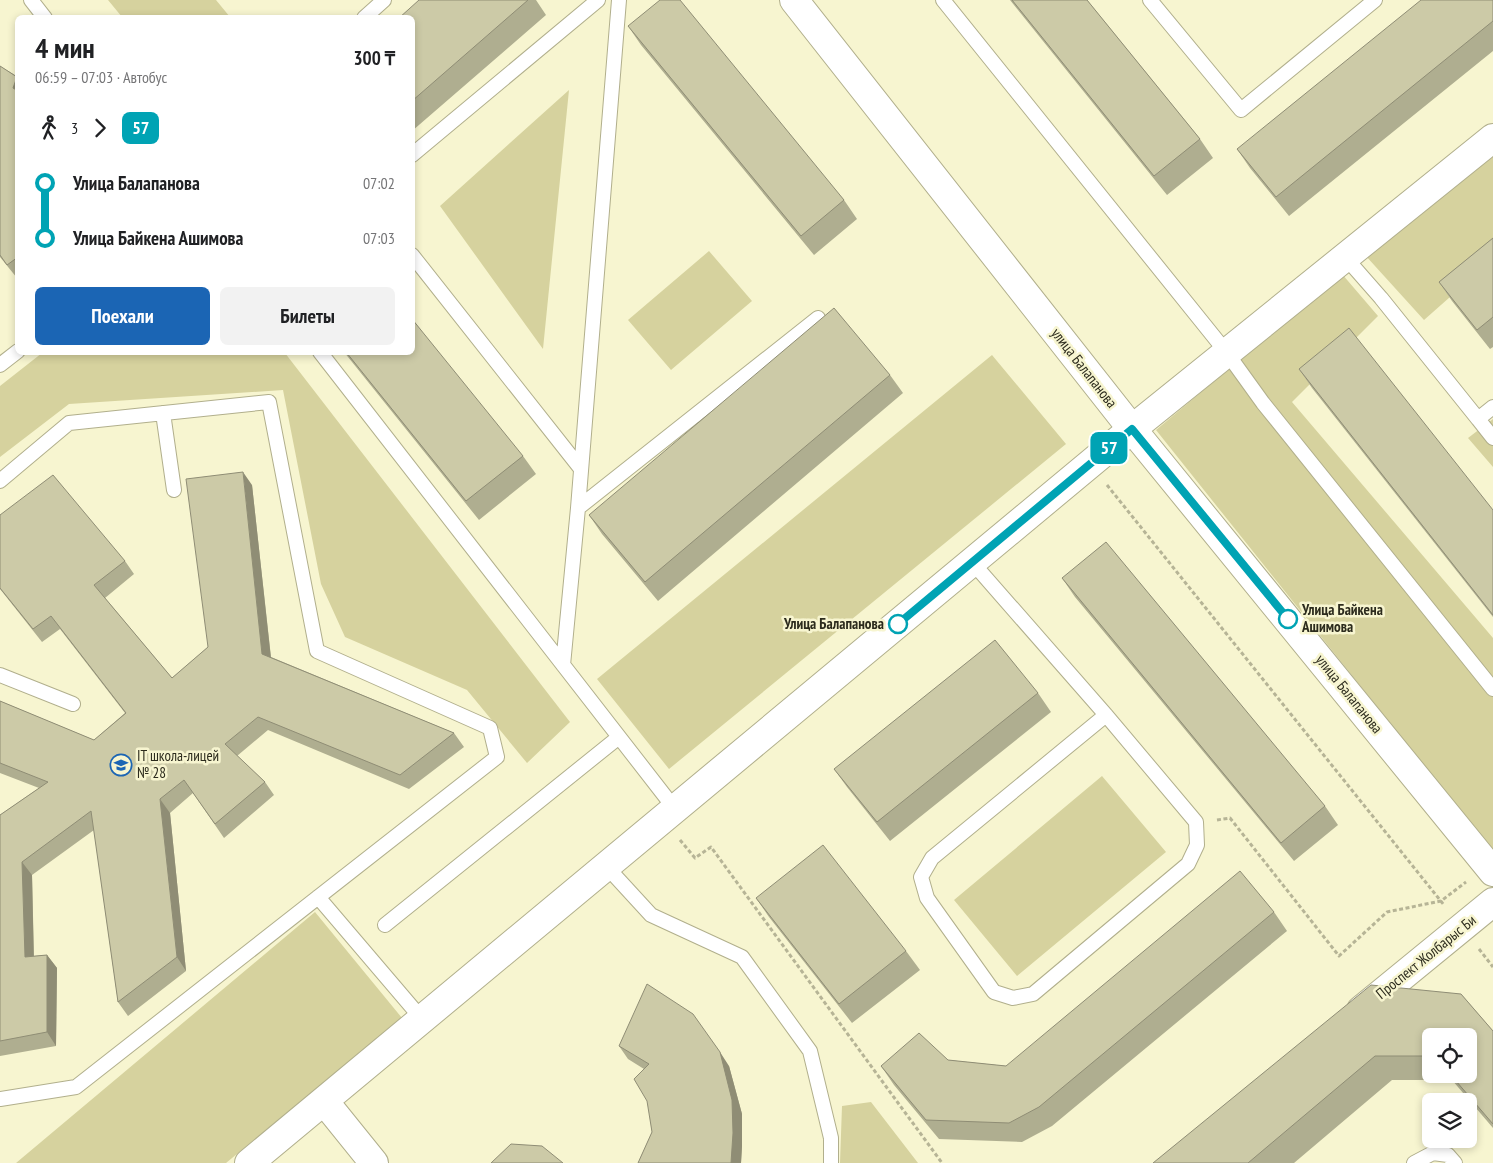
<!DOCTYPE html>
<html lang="ru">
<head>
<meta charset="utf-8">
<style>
  :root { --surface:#fff; --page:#f2f2f2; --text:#202124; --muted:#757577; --accent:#1b65b4 }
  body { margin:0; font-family:"PT Sans Narrow",sans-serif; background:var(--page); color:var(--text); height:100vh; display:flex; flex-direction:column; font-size:19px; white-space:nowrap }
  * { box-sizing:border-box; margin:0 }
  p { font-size:16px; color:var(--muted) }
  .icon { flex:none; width:28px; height:28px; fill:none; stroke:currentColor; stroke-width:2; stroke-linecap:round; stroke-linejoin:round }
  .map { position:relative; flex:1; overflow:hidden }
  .drawer { position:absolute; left:15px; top:15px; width:400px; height:340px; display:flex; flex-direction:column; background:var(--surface); border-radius:8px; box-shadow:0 2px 8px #0003 }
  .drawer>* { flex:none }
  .badge { padding:0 10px; border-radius:8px; font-size:18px; line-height:32px }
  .controls { position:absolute; left:1422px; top:1028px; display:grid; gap:10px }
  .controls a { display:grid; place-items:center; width:55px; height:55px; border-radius:8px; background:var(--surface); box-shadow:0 2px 8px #0003; font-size:25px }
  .map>.badge { position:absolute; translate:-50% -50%; box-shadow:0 0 0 2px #fff }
  .legs { display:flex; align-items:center; gap:8px; height:55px; padding:0 20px; font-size:16px }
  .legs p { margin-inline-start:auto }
  .head { display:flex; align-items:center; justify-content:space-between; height:85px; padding:0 20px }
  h1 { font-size:28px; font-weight:600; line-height:38px }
  .action { display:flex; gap:10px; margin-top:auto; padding:10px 20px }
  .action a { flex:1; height:58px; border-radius:8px; background:var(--accent); color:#fff; font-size:20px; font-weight:600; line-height:58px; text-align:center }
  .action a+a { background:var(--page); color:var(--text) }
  ul { padding:0 20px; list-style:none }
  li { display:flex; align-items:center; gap:18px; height:55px; font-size:19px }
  li i { display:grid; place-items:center; width:8px; height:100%; margin:0 6px; background:currentColor }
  li i::after { content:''; width:12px; height:12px; margin:-6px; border:4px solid; border-radius:50%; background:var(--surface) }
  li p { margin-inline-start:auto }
  li:first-child i { background:linear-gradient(#0000 50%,currentColor 0) }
  li:last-child i { background:linear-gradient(currentColor 50%,#0000 0) }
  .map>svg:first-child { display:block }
</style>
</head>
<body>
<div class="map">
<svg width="1493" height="1163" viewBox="0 0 1493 1163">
  <rect width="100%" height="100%" fill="#f7f5d0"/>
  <path fill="#d6d29e" d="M108,0H216L230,17H122Z
    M569,90L543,349L440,206Z
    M1493,153V259L1424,320L1365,255Z
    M709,251L752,301L671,370L628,320Z
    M1342,274L1378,316L1292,402L1493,638V852L1156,430Z
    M42,353H285L570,722L527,763L467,690L345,637L321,584L283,390L69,404L0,457V386Z
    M992,355L1066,444L669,769L597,679Z
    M1493,419V467L1468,438Z
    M1102,776L1166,852L1017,976L954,900Z
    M315,912L402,1018L226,1163H16Z
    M871,1102L918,1163H840L842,1106Z"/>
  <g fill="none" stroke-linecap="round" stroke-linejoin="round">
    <g stroke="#b1af8c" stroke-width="16">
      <path id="service" d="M31,0L45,18
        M943,0L1227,353L1263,403L1493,689
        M1150,0L1241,110L1375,0
        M364,18L384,0
        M412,155L598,0
        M412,255L581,469
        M1345,257L1381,298L1478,419L1493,407
        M320,352L675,809
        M0,365L18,351
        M163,413L174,490
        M1478,419L1493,438
        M0,481L69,423L269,402L317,651L490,728L497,757L76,1087L0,1099
        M578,508L818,318
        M972,562L1106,715L1196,822L1197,845L1188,864L1033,994L1013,998L994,992L927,898L921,877L932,858L1106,715
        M563,665L578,508L619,0
        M0,675L73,704
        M606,866L651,915L742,957L810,1051L831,1138V1163
        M318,897L422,1019
        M385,925L619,737
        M1414,1163L1433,1153L1448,1155L1455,1163"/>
    </g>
    <g stroke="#b1af8c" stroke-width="30">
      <path id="minor" d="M1361,1010L1493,902
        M324,1101L374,1163
        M249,1163L1132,429L1493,138"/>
    </g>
    <g stroke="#b1af8c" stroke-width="30">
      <path id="tertiary" d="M794,0L1132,429L1493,872"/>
    </g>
    <path stroke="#b6b496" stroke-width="3" stroke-dasharray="4 2.5" stroke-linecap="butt" d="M1107,485L1444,905
      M1217,820L1230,818L1339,956L1387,912L1441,901L1466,882
      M680,840L695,858L711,847L942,1163
      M1479,949L1493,967"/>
    <use href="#service" stroke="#fff" stroke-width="14"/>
    <use href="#minor" stroke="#fff" stroke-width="28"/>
    <use href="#tertiary" stroke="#fff" stroke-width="28"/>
  </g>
  <path fill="#afae90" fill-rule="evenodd" d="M419,0H536L546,15L412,131V18Z
    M1010,0H1087L1200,139L1213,158L1167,195Z
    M1493,0V51L1289,216L1250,168L1237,149Z
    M628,26L844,200L857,219L814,255L641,45Z
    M0,66L18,77V277L17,278L0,257Z
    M1493,238V347L1490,349L1452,301L1439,282Z
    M344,352H412L523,456L536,474L479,520Z
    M1299,369L1493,510V617L1312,388Z
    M890,375L903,393L658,601L602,534L589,515Z
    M252,485L271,657L454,733L464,747L409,789L268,730L237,756L265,782L274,795L224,838L193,793L170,813L186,971L128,1016L118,1002L94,830L32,875L34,956L47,955L57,968L56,1046L0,1056V815L39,788L0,773V701L94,740L125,713L60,629L42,642L0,589V515L125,561L134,574L105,598L172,678L208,647Z
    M1062,578L1325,806L1338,825L1294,861L1075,597Z
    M1038,693L1051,712L890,841L847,787L834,769Z
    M756,898L906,951L920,970L852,1023L769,917Z
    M1274,912L1287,931L1052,1126L1022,1142L939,1139L894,1085L881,1066L948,1060L1006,1066Z
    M1461,994L1493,1031V1128L1452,1080H1392L1294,1163H1153ZM1431,1036L1469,1074H1431Z
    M619,1046L729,1066L742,1114V1146L741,1163H638L652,1132L644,1069L628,1059Z"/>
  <path fill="#8f8d75" d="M17,77H18V95L13,88Z
    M243,472L252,485L272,668L262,654Z
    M160,799L170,813L186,971L177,957Z
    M22,862L32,875L34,970L25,957Z
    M47,955L57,968L56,1046L47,1032Z
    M720,1052L729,1066L742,1114V1146L741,1163H731Z"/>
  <path fill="#cccaa7" stroke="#8f8d75" d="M419,0H528L412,101V18H399Z
    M660,0H680L844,200L801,236L628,26Z
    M1012,0H1087L1200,139L1154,176Z
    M1421,0H1493V21L1276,197L1237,149Z
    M0,66L17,77L13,88L18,91V257L7,265L0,255Z
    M1493,238V317L1477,330L1439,282Z
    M834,308L890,375L645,582L589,515Z
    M412,319L523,456L466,501L346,352H412Z
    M1349,328L1493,510V615L1299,369Z
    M243,472L262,654L454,733L400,775L258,717L225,744L265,782L215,824L184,780L160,799L177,957L118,1002L91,811L22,862L25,957L47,955V1032L0,1041V815L48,782L0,763V701L94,740L126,713L51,616L33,629L0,588V515L53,475L125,561L94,585L172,678L208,647L186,479Z
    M1106,542L1325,806L1281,843L1062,578Z
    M995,640L1038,693L877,822L834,769Z
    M823,845L906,951L839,1004L756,898Z
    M1240,871L1274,912L1039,1107L1009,1123L926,1120L881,1066L919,1033L948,1060L1006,1066Z
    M647,984L693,1014L720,1052L732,1100L733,1133L731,1163H638L652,1132L647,1101L634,1079L649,1064L619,1046Z
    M1371,985L1461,994L1493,1031V1124L1450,1074H1469V1036H1431V1056H1375L1248,1163H1153Z
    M511,1144L542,1146L563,1163H491Z"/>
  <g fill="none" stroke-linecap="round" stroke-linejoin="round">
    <g stroke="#fff" stroke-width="11">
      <path id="line-1" d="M898,624L1132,429L1288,619"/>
    </g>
    <use href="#line-1" stroke="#00a3b4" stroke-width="8"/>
  </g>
  <defs>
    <g id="school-ring" transform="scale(1.125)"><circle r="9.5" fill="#f7f5d0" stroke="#1b65b4" stroke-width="1.5"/><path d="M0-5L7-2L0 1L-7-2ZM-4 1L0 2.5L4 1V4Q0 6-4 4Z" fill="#1b65b4"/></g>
  </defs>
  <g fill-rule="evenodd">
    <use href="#school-ring" x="121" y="765"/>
  </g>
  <g fill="#fff" stroke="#00a3b4" stroke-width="2.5">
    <circle cx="1288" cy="619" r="9"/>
    <circle cx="898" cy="624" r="9"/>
  </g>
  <g text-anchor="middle" stroke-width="5" stroke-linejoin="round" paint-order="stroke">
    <g font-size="15" fill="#2c2b1d" stroke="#f7f5d0">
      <text transform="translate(1084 368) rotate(52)" y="5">улица Балапанова</text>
      <text transform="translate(1349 694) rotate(51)" y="5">улица Балапанова</text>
      <text transform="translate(1426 957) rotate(-39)" y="5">Проспект Жолбарыс Би</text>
    </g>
    <g font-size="15" font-weight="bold" fill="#2c2b1d" stroke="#f7f5d0" text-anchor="start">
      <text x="1302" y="615">Улица Байкена<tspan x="1302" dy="17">Ашимова</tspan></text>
      <text x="884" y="629" text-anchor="end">Улица Балапанова</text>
    </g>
    <g font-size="15" fill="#2c2b1d" stroke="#f7f5d0" text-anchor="start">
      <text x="137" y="761">IT школа-лицей<tspan x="137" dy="17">№ 28</tspan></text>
    </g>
  </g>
</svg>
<div class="controls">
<a><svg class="icon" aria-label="locate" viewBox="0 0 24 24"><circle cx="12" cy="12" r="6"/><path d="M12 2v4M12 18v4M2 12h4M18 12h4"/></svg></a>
<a><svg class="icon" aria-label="layers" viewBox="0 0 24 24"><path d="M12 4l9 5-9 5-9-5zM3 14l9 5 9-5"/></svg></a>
</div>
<b class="badge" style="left:1109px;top:448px;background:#00a3b4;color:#fff">57</b>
<section class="drawer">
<div class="head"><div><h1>4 мин</h1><p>06:59 – 07:03 · Автобус</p></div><b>300 ₸</b></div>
<div class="legs"><svg class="icon" aria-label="walk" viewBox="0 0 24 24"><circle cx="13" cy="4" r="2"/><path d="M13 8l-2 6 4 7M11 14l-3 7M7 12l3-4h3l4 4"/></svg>3<svg class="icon" aria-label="forward" viewBox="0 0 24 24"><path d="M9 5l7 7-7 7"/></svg><b class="badge" style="background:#00a3b4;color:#fff">57</b></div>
<ul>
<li><i style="color:#00a3b4"></i><b>Улица Балапанова</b><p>07:02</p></li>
<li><i style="color:#00a3b4"></i><b>Улица Байкена Ашимова</b><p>07:03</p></li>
</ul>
<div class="action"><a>Поехали</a><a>Билеты</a></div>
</section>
</div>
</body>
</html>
